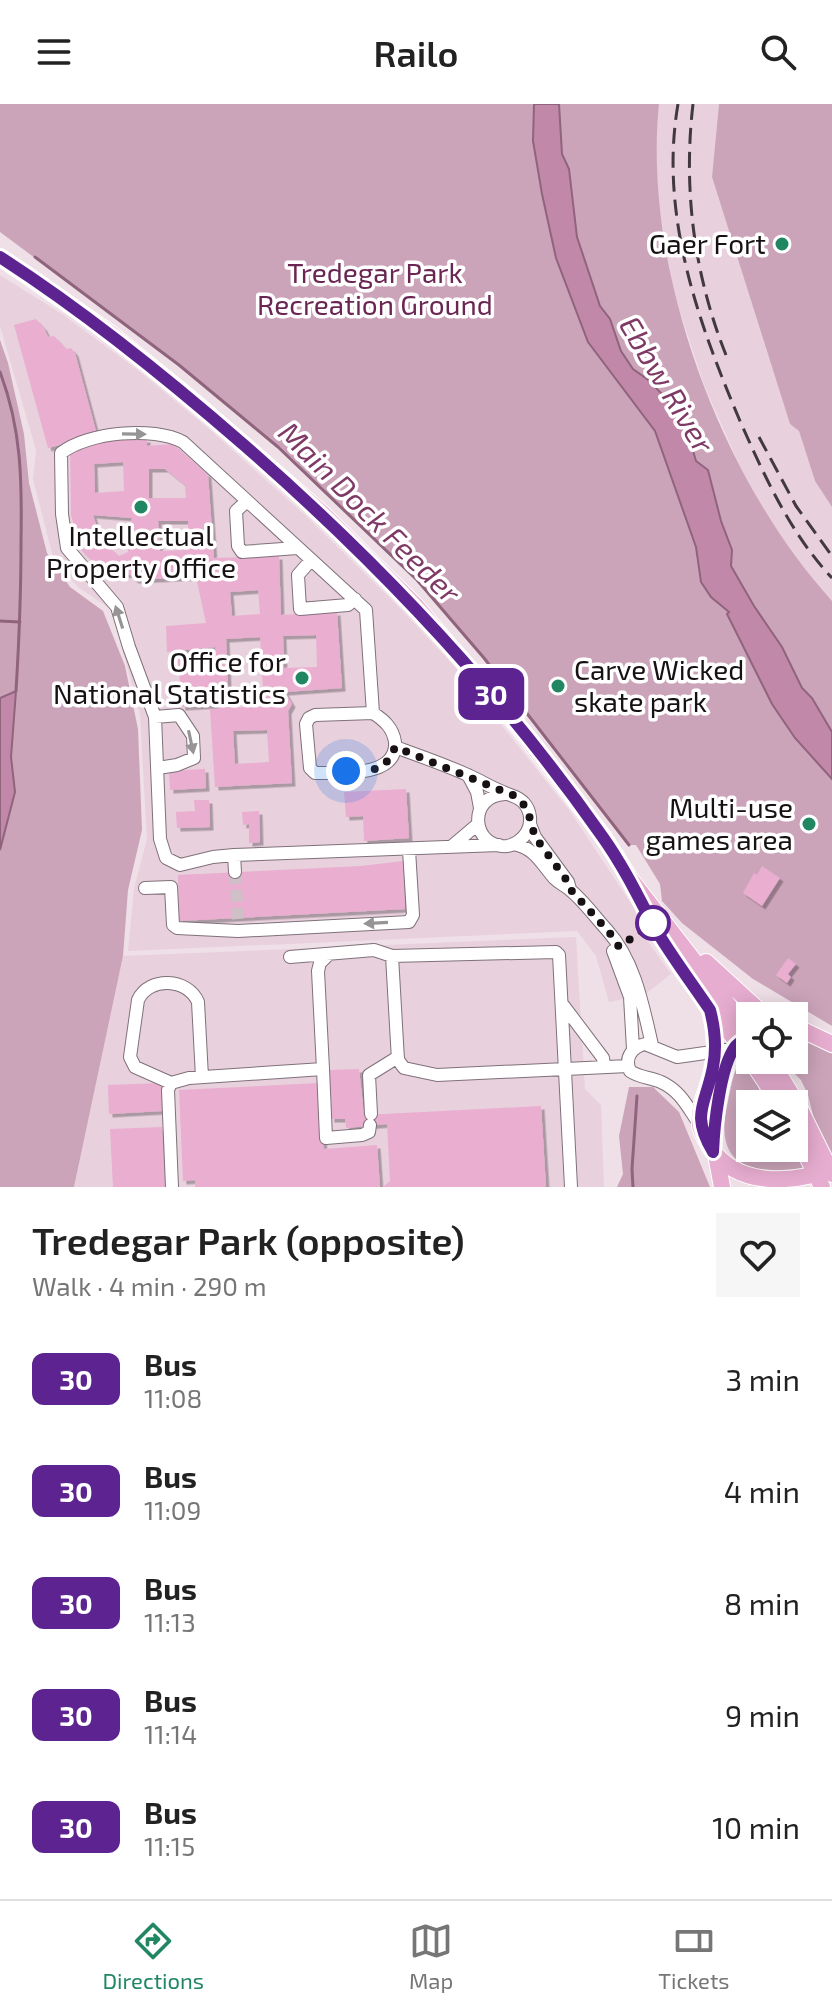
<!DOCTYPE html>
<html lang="en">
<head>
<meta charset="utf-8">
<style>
  :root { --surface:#fff; --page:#f6f6f6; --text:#222; --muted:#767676; --line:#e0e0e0; --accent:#208762 }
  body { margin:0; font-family:"Exo 2",sans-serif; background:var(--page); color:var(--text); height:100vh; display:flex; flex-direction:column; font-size:30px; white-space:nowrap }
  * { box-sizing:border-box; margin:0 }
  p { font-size:26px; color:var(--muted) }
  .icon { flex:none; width:44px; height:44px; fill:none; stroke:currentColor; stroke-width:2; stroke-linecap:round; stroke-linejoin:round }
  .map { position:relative; height:1083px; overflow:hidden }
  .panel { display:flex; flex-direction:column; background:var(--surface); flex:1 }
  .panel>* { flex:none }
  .badge { padding:0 16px; border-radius:12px; font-size:28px; line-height:52px }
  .fabs { position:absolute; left:736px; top:898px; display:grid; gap:16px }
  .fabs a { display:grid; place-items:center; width:72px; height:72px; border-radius:0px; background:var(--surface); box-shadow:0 4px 20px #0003; font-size:40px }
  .you { position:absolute; width:40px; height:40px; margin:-20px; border:6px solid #fff; border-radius:50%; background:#1a73e8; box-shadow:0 0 0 12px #1a73e833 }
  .map>.badge { position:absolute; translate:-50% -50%; box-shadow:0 0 0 4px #fff }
  .round { display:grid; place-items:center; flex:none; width:84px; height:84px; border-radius:0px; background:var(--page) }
  .overview { display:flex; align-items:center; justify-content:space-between; height:136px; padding:0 32px }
  h1 { font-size:38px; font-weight:600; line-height:60px }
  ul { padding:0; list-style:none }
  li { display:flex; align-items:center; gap:24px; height:112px; padding:0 32px }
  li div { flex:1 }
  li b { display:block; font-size:30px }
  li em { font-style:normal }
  li .badge { min-width:88px; font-weight:700; text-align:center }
  header { display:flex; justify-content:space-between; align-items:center; height:104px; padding:0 32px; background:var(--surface); font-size:36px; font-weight:600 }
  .tabs { display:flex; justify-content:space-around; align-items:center; height:112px; border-top:2px solid var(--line); background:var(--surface); font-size:22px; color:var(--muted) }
  .tabs a { display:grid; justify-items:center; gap:4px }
  .tabs .on { color:var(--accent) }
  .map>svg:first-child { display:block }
</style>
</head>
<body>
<header><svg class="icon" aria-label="menu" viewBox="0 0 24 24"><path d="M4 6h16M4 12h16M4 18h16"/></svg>Railo<svg class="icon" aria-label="search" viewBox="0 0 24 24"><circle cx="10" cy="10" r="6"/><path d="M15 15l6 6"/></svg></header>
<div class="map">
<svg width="832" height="1083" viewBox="0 0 832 1083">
  <defs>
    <filter id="shadow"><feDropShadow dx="3.5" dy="3.5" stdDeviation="0" flood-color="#0004"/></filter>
  </defs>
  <rect width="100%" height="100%" fill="#efdfe7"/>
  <path fill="#e8d0dd" d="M659,0H719L712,73L790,320L799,327L815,377L832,403V497L812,476L770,417L739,360L705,283L674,190L659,101L655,39Z
    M0,171L62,210L139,267L209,325L307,413L397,501L456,564L569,706L634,804L644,832L671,870L644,891L609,898L596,852L577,827L128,847L134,785L147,735L140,611L112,506L78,483L53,453L33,375L36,346L0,222Z
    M576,833L585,985L601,1001L604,1083H74L123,852Z"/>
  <path fill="#cba4ba" d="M0,0H534L533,37L542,90L556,154L588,238L655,327L684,404L700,456L701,478L711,493L729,508L727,510L772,600L795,634L832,675V922L753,875L682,819L662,797L660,780L636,741H629L484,554L417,476L278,343L179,261L0,128Z
    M559,0H659C642,165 721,375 832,497V628L812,594L802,584L731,462L732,446L721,417L708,367L696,357L691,340L665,293L647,275L633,265L621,247L610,215L600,202L577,133L569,65L562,50Z
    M719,0H832V403L815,377L799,327L790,320L712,73Z
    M0,236L8,259L24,330L29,379L47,449L70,483L103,507L125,562L138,625L142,726L128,786L123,852L74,1083H0V746L15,688L11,653L16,588L0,594Z
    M794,930L820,940L832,950V1054L816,1023L808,991L801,976L780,956H794Z
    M741,956L756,976L764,1000H750V1044H794V1037L805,1064C751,1071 712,1064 728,997C731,983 733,968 741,956Z
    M629,983H653L679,1008L710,1083H617L623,1070L619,1032Z"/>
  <path fill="#c288a9" stroke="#8f647c" stroke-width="2" d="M534,0H559L562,50L569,65L577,133L600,202L610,215L621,247L633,265L647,275L665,293L691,340L696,357L708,366L721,417L732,446L731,462L754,502L782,543L802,584L812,594L832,628V675L795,634L772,600L727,510L729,508L711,493L701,478L696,443L655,327L588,238L556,154L542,90L533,37Z
    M16,587L11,653L15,688L0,746V594Z"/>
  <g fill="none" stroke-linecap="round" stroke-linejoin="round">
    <path stroke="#8f647c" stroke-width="3" d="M35,153L179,261L278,343L417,476L484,554L629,741
      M0,268C22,326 22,378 21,439C21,488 19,538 16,587
      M0,517L20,518
      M633,1083L632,1065L637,992"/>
  </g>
  <path fill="#eaaed0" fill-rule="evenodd" filter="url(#shadow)" d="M36,215L44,224L48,233L54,232L66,245L71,244L75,249L97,331L48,344L14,221Z
    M147,335V342L173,340L208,371L214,454L279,452L281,511L337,508L342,584L285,588L292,600L288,607L292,679L215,683L210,605H219L218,601L182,603L178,555L216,553L215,543L167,548L166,522L206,519L196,473L135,476L129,470L111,474L81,446L71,411L70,338ZM123,358L124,387L95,389L94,360ZM149,365H165L185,381L186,394H149ZM93,411L132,414L128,448L119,452L101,436ZM158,417H188V446L160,447ZM258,486L260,510L232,512L230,488ZM316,531L317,563L284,564L283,532ZM260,533L264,602L229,604L226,535ZM267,626L269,658L235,660L233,627Z
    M205,665L206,684L170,686L169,667Z
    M406,685L409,734L364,737L363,712L346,713L344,688Z
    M194,696H209L210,723L177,724L176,708L195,707Z
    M259,707L260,738L249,739V720L243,721L242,708Z
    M403,757L405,805L179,817L178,771L361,762Z
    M762,762L780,774L762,802L743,789L754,769L757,771Z
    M788,854L796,860L788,870L791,873L787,879L776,871Z
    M359,965L364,1011L541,1002L546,1083H383L390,1077L387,1020L346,1024L345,1015H331L328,966Z
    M161,979L162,1007L109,1010L108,981Z
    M319,979L324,1045L377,1041L380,1083H195V1076L183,1077L179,986Z
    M162,1023L165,1083H113L110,1025Z"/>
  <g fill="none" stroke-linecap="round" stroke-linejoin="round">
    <path stroke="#cfc0c7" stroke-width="12" stroke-dasharray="12 6" stroke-linecap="butt" d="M235,768L238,815"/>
    <g stroke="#7f7179" stroke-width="14">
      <path id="minor" d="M247,397L236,407L238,442L242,448L297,444
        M311,456L298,471L300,505L348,501L355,495
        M373,609L366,506L183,338C153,322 88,328 61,349L62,410L67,444L117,503L129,543L155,613L160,735L166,754L180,761L213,753L234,751L499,741
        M373,609C384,616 393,624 395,638C398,675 338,668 315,669L310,664L306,620L309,614L315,611Z
        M155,613L179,611L193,632L194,654L177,661L158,664
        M395,643C420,652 446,661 470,672C481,677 492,684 503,688C511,692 518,692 524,699C531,707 532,719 527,728C523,735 515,741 507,742C472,745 466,692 505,690
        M468,671L477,688L480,704
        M530,720L535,733L568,778L570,785
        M513,740C534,743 541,759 554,774C559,779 564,781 569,785C583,796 595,813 607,826C635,857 643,902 652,941
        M452,742L478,720
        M234,751L235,768
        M145,784L171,783L173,821L177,824L238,827L409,818L413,811L409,746
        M613,847L630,893L633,945
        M392,852L398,956L404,964L437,971L628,962
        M290,853L374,846L392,852L556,848L559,851L571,1083
        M563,901L603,954L604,962
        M323,965L326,1034L362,1031L369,1028L370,1021
        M171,979L135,963L130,953L138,896C149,872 188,874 198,898L202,973
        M371,1010L369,971L398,953
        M700,1021C688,1004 681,987 661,978C650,973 640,974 630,967C624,954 632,943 645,940L677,953L733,945
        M172,1083L168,986L171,979L189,974L323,965L318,867L320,859L329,850"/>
    </g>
    <g stroke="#fff" stroke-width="18">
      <path id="major" d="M0,153L110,229L197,300L322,409L416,502L519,624L603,732L631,776L750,929
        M646,806L684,869L750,955
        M706,858L765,912
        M710,906C715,926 717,947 712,967C708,985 698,1002 700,1021C701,1029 706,1036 710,1043C737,1083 789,1080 832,1065
        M794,922L832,940
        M751,956L780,1000
        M770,956L798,1001L832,1070
        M794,1025L822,1083
        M713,1047C714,1017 720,953 745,935
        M717,1056L722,1083"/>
    </g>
    <use href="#minor" stroke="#fff" stroke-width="12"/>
    <use href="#major" stroke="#e7add0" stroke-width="16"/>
    <path stroke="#41393d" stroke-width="3" stroke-dasharray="16 8" stroke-linecap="butt" d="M678,0C659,110 698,218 740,317C765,373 790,429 832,474
      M693,0C683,85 694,171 726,251
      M759,333L796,402L832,452"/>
  </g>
  <defs><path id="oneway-solid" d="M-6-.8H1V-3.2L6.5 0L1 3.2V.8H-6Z" transform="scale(2)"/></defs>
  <g fill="#979495">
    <use href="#oneway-solid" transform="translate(134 330) rotate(1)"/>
    <use href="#oneway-solid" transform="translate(119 513) rotate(-108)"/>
    <use href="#oneway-solid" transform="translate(191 638) rotate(78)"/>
    <use href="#oneway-solid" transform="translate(376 819) rotate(177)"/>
  </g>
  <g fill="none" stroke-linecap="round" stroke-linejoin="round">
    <g stroke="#fff" stroke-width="18">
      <path id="line" d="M0,153C87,209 166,273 244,341C378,458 499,585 602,732C622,760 637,790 653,821C670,850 691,878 710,906C715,925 717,943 713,963C706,1001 690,1009 713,1048C714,1023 720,963 735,943C739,938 745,935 750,932"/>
    </g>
    <use href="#line" stroke="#5d2491" stroke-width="12"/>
    <path stroke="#171114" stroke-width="8" stroke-dasharray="0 14.4" d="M346,667C372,666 385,669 395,643L515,692L527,704L535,733L568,778L570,785L609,828L619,843L653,819"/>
  </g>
  <g fill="#208762" stroke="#fff" stroke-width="3">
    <circle cx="782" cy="140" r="8"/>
    <circle cx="141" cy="403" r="8"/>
    <circle cx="302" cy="574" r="8"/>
    <circle cx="558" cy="582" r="8"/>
    <circle cx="809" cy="720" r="8"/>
  </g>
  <circle fill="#fff" stroke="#5d2491" stroke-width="4" cx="653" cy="819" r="16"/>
  <g text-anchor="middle" stroke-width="7" stroke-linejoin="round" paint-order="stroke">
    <g font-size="28" fill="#171114" stroke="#fff" text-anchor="end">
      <text x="766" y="150">Gaer Fort</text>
      <text x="141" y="442" text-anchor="middle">Intellectual<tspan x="141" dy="32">Property Office</tspan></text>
      <text x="286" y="568">Office for<tspan x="286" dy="32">National Statistics</tspan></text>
      <text x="574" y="576" text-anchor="start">Carve Wicked<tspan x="574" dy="32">skate park</tspan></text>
      <text x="793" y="714">Multi-use<tspan x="793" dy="32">games area</tspan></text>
    </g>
    <g font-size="28" fill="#6a2552" stroke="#fff">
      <text x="375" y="179">Tredegar Park<tspan x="375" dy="32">Recreation Ground</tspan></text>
    </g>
    <g font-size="30" font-style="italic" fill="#7f3965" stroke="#fff">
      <text transform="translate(666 281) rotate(59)" y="10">Ebbw River</text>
      <text transform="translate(369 409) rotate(45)" y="10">Main Dock Feeder</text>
    </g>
  </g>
</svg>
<div class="fabs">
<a><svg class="icon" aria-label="locate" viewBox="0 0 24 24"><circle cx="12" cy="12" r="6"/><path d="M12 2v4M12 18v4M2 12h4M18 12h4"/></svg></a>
<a><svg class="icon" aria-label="layers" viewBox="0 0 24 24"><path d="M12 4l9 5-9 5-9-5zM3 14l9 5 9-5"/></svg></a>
</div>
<div class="you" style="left:346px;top:667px"></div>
<b class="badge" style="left:491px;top:590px;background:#5d2491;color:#fff">30</b>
</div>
<section class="panel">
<div class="overview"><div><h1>Tredegar Park (opposite)</h1><p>Walk · 4 min · 290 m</p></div><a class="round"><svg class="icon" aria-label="heart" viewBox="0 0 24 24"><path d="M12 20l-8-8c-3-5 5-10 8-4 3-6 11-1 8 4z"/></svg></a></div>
<ul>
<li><span class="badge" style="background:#5d2491;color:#fff">30</span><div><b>Bus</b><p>11:08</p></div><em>3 min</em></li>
<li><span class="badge" style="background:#5d2491;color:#fff">30</span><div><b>Bus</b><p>11:09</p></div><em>4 min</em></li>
<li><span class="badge" style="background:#5d2491;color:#fff">30</span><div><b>Bus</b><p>11:13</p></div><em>8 min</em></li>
<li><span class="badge" style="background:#5d2491;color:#fff">30</span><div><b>Bus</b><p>11:14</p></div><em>9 min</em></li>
<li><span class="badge" style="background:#5d2491;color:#fff">30</span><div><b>Bus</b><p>11:15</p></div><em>10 min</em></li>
</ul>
</section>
<nav class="tabs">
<a class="on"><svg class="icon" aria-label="directions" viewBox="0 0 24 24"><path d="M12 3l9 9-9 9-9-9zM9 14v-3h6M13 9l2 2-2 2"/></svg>Directions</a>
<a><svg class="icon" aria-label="map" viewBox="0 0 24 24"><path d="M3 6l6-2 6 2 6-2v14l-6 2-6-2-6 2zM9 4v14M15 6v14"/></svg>Map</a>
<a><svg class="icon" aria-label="tickets" viewBox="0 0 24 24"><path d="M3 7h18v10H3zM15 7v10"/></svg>Tickets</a>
</nav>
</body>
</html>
